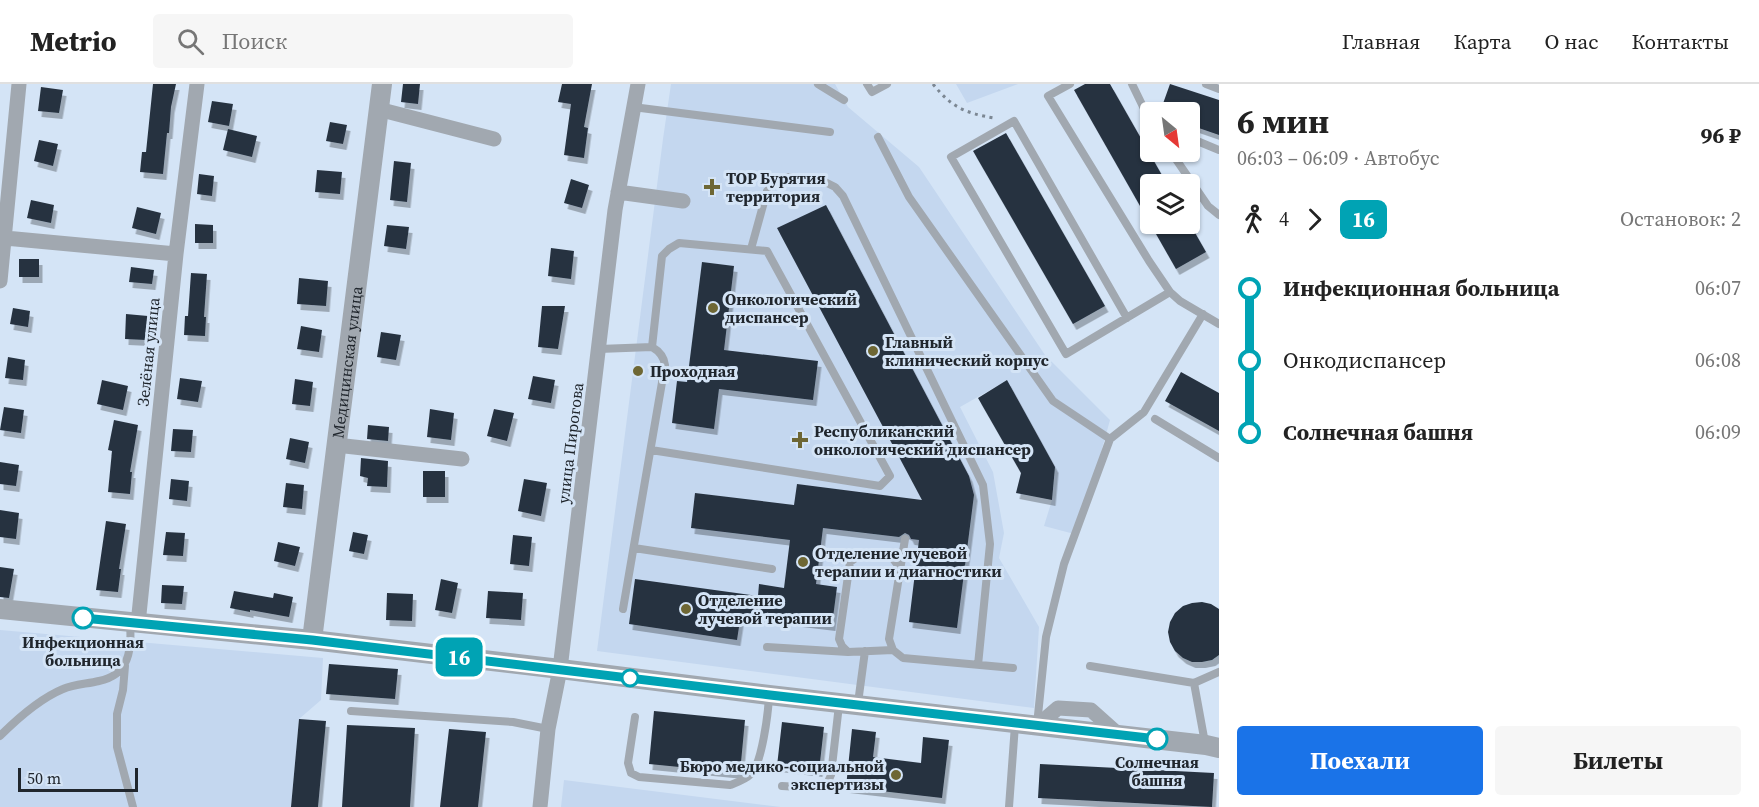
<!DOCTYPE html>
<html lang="ru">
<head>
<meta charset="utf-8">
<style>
  :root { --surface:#fff; --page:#f6f6f6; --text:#222; --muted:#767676; --line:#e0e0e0; --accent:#1a73e8 }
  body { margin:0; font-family:"Source Serif 4",serif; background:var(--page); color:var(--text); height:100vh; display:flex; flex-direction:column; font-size:22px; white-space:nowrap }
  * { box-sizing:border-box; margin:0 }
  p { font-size:20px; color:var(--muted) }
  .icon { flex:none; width:33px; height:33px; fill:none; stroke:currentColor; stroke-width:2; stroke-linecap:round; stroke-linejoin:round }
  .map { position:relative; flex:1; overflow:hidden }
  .drawer { display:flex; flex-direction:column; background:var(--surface); width:540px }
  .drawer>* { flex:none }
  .badge { padding:0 12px; border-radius:9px; font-size:21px; line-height:39px }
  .needle { width:39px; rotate:151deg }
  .buttons { position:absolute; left:1140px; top:18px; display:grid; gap:12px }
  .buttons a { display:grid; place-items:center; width:60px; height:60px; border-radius:6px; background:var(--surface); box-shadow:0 2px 4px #0004; font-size:30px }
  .scale { position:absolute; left:18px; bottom:15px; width:120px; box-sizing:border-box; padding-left:6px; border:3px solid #20262d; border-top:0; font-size:16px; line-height:21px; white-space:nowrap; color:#20262d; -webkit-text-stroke:4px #d4e4f6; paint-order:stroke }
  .map>.badge { position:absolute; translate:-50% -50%; box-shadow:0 0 0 3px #fff }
  .legs { display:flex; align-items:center; gap:9px; height:66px; padding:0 18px; font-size:20px }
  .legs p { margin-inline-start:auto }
  .overview { display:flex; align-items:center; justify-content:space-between; height:102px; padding:0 18px }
  h1 { font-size:33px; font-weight:700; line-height:45px }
  .button { display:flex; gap:12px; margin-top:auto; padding:12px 18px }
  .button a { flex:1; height:69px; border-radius:6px; background:var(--accent); color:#fff; font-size:24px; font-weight:700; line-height:69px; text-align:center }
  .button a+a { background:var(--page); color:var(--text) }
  ul { padding:0 18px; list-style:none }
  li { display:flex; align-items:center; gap:21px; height:72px; font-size:22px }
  li i { display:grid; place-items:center; width:9px; height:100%; margin:0 8px; background:currentColor }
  li i::after { content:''; width:15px; height:15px; margin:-8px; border:4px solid; border-radius:50%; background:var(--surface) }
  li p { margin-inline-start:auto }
  li:first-child i { background:linear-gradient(#0000 50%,currentColor 0) }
  li:last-child i { background:linear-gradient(currentColor 50%,#0000 0) }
  header { display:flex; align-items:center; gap:36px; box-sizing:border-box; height:84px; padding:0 30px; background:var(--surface); border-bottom:2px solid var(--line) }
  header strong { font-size:28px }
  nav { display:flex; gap:33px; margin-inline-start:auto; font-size:21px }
  .search { width:420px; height:54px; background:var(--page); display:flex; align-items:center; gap:15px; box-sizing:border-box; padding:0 21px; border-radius:6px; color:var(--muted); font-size:22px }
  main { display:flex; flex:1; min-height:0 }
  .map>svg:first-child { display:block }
</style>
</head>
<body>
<header>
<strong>Metrio</strong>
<div class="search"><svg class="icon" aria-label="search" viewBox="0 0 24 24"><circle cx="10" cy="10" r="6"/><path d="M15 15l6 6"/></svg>Поиск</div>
<nav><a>Главная</a><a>Карта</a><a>О нас</a><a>Контакты</a></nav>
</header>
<main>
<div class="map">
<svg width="1219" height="723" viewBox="0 0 1219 723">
  <defs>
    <filter id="shadow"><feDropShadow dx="3.5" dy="6" stdDeviation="0" flood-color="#0004"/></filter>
  </defs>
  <rect width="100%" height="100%" fill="#d4e4f6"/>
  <path fill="#c4d7ef" d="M671,0H835L848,23L919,83L1045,271L1110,336L1078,451L1044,442L1052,416L1055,383L1006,297L960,323L993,388L1004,449L999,474L1039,543L1034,624L597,567L663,55Z
    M956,0H1018L967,19Z
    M0,546L323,574L321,616L299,635L291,723H0Z
    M564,696L781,723H561Z"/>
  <path fill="#273341" filter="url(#shadow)" d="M153,0H176L171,23L169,49H167L163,90L140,88L142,68H146Z
    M403,0H420L418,20L401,18Z
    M562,0H592L584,43L588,44L584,74L564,71L571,20L558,18Z
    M1085,0H1110L1167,100H1150V140H1190L1206,168L1176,185L1074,6Z
    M1170,0L1219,16V51L1190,41V28H1160Z
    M41,3L63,6L59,29L38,27Z
    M212,17L233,20L229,42L208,38Z
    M330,38L347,41L343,60L326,57Z
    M228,45L257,52L252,73L223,66Z
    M1006,49L1105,222L1073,240L973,67Z
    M39,56L58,60L53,82L34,77Z
    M394,77L411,79L407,118L390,116Z
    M317,86L342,88L340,110L315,108Z
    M199,90L214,92L212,112L197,110Z
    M571,95L589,101L582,124L564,119Z
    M31,116L54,121L51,139L27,134Z
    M826,121L969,392L974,411L957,544L909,538L919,456L911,455L909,451L905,449L899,453L823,444L816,500L837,503L832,541L741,530L737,556L629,540L635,495L758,512L759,500L784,504L790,456L691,444L695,409L794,421L797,400L922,416L777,144Z
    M137,123L161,129L156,150L132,144Z
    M195,140L213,141V159H195Z
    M387,141L409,143L406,165L384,162Z
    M551,164L574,167L571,195L548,192Z
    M19,175H39V193H19Z
    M702,178L734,182L724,266L818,277L813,316L719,305L714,345L672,339L677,297L687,298Z
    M131,183L154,186L152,200L129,198Z
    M191,189L207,190L204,233H206L205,252L184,251L185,232H188Z
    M299,194L328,197L326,222L297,220Z
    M542,222H565L558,265L538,263Z
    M13,224L30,227L28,243L10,240Z
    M126,230L148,232L146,256L125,255Z
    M301,242L322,246L319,268L297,265Z
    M381,248L401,251L396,276L377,273Z
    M8,273L25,276L23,296L5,294Z
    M1181,288L1219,309V347L1165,317Z
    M533,292L555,296L551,319L528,315Z
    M180,294L202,297L198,318L177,315Z
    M295,295L313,298L310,322L292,320Z
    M102,296L128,302L123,326L97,320Z
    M1007,296L1055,383L1052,416L1016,409L1021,389L978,314Z
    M4,323L24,326L21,349L0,346Z
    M430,325L454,329L451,356L427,353Z
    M494,325L514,329L507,357L487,352Z
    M114,336L138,341L130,388H132L130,410L108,408L112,367L108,366Z
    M368,341L389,343L388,357L367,355Z
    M173,345L193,346L191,368L171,367Z
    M290,354L309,358L305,379L286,375Z
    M361,374L388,377L387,403L367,402L368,394L360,392Z
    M0,378L19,381L16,402L0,400Z
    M423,387H445V413H423Z
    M171,395L189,397L187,417L169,415Z
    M524,395L547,399L541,432L518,427Z
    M286,399L304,401L302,425L283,423Z
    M0,426L19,429L16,455L0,453Z
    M106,437L126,440L119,485H121L118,508L96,506Z
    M166,448L185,449L183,472L163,471Z
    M353,448L368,451L364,470L349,467Z
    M513,451L532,453L529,482L510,480Z
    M278,458L300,463L295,482L274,477Z
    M0,483L14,485L9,514L0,513Z
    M441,495L458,499L452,529L435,526Z
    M162,501L184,502L182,520L161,519Z
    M234,507L273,514L274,509L293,513L289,533L250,526V528L230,524Z
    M488,507L523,509L521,536L486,534Z
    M387,509L413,510L412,537L386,536Z
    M1202,518L1211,520L1219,525V571L1212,576L1202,578H1192L1183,574L1175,567L1170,558L1168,548L1170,538L1175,529L1183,522L1192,519Z
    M329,580L398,585L395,615L326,610Z
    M654,627L745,636L740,689L649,680Z
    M299,635L326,637L318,723H291Z
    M782,638L824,643L819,687L777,682Z
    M347,641L415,644L410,723H342Z
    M449,645L486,648L478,723H440Z
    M852,645L876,648L873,673L921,679L923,653L949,656L942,714L846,703Z
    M1040,680L1214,689L1212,723L1038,714Z"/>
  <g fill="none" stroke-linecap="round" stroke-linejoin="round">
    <path stroke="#7c8793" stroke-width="3" stroke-dasharray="3 4.5" stroke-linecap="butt" d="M933,0C951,23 965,29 994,34"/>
    <path stroke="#a1a8b0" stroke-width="8" d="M818,0L844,16
      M867,0L872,8L887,0
      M1070,0L1048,12L1149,177L1170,208L1180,217L1219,240
      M1132,0L1150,37
      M1206,0L1219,5
      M633,23L830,48
      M878,53L909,113L1053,317L1110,355
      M1190,54L1219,66
      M1171,68L1208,122L1219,131
      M751,165L767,107L776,98L788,93L823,97L835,103L843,112L983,401L990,460L978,581
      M1127,234L1014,37L951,73L1066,270L1170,208
      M599,265L652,263C659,267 664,273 665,281L623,525
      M1155,335L1219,374
      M651,366L880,402L890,392L767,167L679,159L669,165L662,172L652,263
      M905,455L889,555L893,566L903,574L1013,584
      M634,464L772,485
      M767,563L848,568
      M893,566L848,568L842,562L839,555L850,478L863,469L891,472L900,484
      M125,582L123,606L117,630V663L133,723
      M1090,582L1194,599
      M858,619L865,567
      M351,627L513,638L548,645
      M635,633L628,679L631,689L639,693L730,701C738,698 745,696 751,690C762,679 768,630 769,613
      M1037,641L1046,553L1064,480L1110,355L1144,328L1203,230
      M0,652C18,634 39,615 63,605C74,600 87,600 99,597C129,591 132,566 130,540
      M1205,659L1194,599L1219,588
      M782,702L817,704L827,700L831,691L839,621
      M1009,723L1015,641"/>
    <path stroke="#a1a8b0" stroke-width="15" d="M378,25L494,55
      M618,108L683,117
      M5,154L176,170
      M0,197L19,0
      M336,361L462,375
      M138,540L176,170L197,0
      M1037,642L1058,624L1091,626L1119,651
      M540,723L548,645L560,585L615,126L638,0"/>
    <g stroke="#a1a8b0" stroke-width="20">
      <path d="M0,525L312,556L560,585L769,611L1206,661L1219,664"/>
      <path id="s1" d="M312,556L382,0"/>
    </g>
  </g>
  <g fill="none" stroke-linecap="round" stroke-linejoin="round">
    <g stroke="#fff" stroke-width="14">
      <path id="line-1" d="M83,534L312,556L770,611L1157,655"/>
    </g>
    <use href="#line-1" stroke="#00a3b4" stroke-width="9"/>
  </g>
  <g fill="#6e6734" stroke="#d4e4f6" stroke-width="2">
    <path d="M709 94h6v6h6v6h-6v6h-6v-6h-6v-6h6z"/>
    <circle cx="713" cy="224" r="6"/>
    <circle cx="873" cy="267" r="6"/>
    <circle cx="638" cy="287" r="6"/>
    <path d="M797 347h6v6h6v6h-6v6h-6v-6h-6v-6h6z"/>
    <circle cx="803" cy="478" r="6"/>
    <circle cx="686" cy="525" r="6"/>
    <circle cx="896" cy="691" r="6"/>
  </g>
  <g fill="#fff" stroke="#00a3b4" stroke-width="3">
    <circle cx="83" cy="534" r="10"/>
    <circle cx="630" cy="594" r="8"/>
    <circle cx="1157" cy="655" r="10"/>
  </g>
  <g text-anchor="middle" stroke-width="6" stroke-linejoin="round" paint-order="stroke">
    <g font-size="16" font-weight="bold" fill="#20262d" stroke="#d4e4f6" text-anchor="start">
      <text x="726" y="100">ТОР Бурятия<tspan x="726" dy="18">территория</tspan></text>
      <text x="725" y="221">Онкологический<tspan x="725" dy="18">диспансер</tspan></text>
      <text x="885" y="264">Главный<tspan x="885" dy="18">клинический корпус</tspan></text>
      <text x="650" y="293">Проходная</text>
      <text x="814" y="353">Республиканский<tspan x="814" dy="18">онкологический диспансер</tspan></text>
      <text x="815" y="475">Отделение лучевой<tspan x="815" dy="18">терапии и диагностики</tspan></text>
      <text x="698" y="522">Отделение<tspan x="698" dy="18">лучевой терапии</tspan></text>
      <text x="884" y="688" text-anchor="end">Бюро медико-социальной<tspan x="884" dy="18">экспертизы</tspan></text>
    </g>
    <g font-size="16" fill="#20262d" stroke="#d4e4f6">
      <text transform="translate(148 268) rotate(-84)" y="6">Зелёная улица</text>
      <text dy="6" stroke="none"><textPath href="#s1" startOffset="280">Медицинская улица</textPath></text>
      <text transform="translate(570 359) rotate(-83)" y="6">улица Пирогова</text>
    </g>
    <g font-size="16" font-weight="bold" fill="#20262d" stroke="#d4e4f6">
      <text x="83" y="564">Инфекционная<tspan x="83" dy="18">больница</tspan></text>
      <text x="1157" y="684">Солнечная<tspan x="1157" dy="18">башня</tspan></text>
    </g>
  </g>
</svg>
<div class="buttons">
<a><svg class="needle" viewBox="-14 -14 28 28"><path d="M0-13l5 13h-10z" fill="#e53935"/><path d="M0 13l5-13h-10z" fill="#767676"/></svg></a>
<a><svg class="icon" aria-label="layers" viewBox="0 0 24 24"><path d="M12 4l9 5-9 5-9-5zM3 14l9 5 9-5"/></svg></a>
</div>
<div class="scale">50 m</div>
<b class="badge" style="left:459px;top:573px;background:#00a3b4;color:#fff">16</b>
</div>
<section class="drawer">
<div class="overview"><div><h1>6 мин</h1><p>06:03 – 06:09 · Автобус</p></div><b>96 ₽</b></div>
<div class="legs"><svg class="icon" aria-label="walk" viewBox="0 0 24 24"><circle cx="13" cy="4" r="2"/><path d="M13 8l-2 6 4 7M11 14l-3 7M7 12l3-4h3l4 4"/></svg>4<svg class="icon" aria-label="forward" viewBox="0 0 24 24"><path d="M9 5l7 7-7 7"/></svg><b class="badge" style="background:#00a3b4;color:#fff">16</b><p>Остановок: 2</p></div>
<ul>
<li><i style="color:#00a3b4"></i><b>Инфекционная больница</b><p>06:07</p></li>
<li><i style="color:#00a3b4"></i><span>Онкодиспансер</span><p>06:08</p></li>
<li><i style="color:#00a3b4"></i><b>Солнечная башня</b><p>06:09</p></li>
</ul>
<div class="button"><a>Поехали</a><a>Билеты</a></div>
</section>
</main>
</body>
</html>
